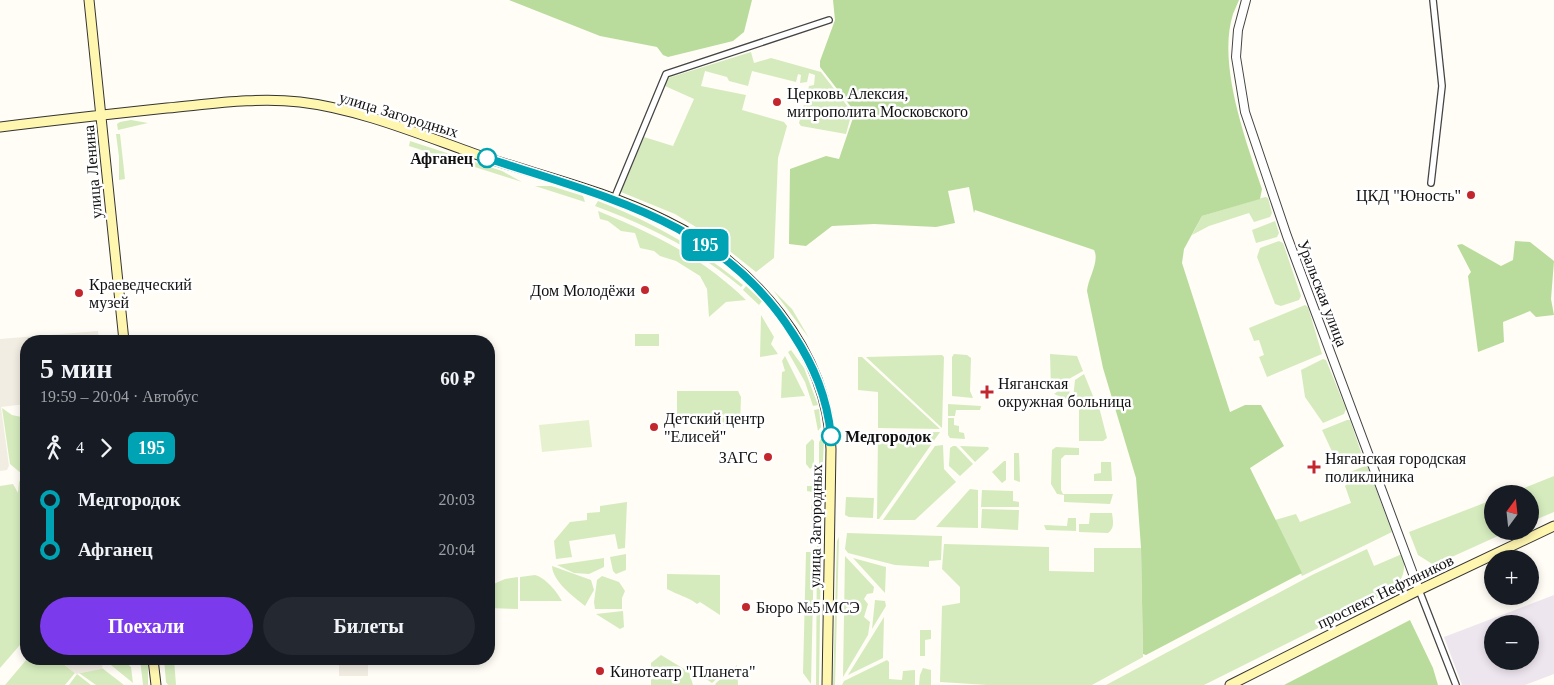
<!DOCTYPE html>
<html lang="ru">
<head>
<meta charset="utf-8">
<style>
  :root { --surface:#171b24; --page:#242831; --text:#f1f3f6; --muted:#9ea1a6; --accent:#7c3aed }
  body { margin:0; font-family:Georgia,serif; background:var(--page); color:var(--text); height:100vh; display:flex; flex-direction:column; font-size:19px; white-space:nowrap }
  * { box-sizing:border-box; margin:0 }
  p { font-size:16px; color:var(--muted) }
  .icon { flex:none; width:28px; height:28px; fill:none; stroke:currentColor; stroke-width:2; stroke-linecap:round; stroke-linejoin:round }
  .map { position:relative; flex:1; overflow:hidden }
  .panel { position:absolute; left:20px; top:335px; width:475px; height:330px; display:flex; flex-direction:column; background:var(--surface); border-radius:20px; box-shadow:0 2px 8px #0003 }
  .panel>* { flex:none }
  .badge { padding:0 10px; border-radius:8px; font-size:18px; line-height:32px }
  .needle { width:32px; rotate:15deg }
  .fabs { position:absolute; left:1484px; top:485px; display:grid; gap:10px }
  .fabs a { display:grid; place-items:center; width:55px; height:55px; border-radius:50%; background:var(--surface); box-shadow:0 2px 8px #0003; font-size:25px }
  .map>.badge { position:absolute; translate:-50% -50%; box-shadow:0 0 0 2px #fff }
  .legs { display:flex; align-items:center; gap:8px; height:55px; padding:0 20px; font-size:16px }
  .legs p { margin-inline-start:auto }
  .head { display:flex; align-items:center; justify-content:space-between; height:85px; padding:0 20px }
  h1 { font-size:28px; font-weight:800; line-height:38px }
  .button { display:flex; gap:10px; margin-top:auto; padding:10px 20px }
  .button a { flex:1; height:58px; border-radius:30px; background:var(--accent); color:#fff; font-size:20px; font-weight:800; line-height:58px; text-align:center }
  .button a+a { background:var(--page); color:var(--text) }
  ul { padding:0 20px; list-style:none }
  li { display:flex; align-items:center; gap:18px; height:50px; font-size:19px }
  li i { display:grid; place-items:center; width:8px; height:100%; margin:0 6px; background:currentColor }
  li i::after { content:''; width:12px; height:12px; margin:-6px; border:4px solid; border-radius:50%; background:var(--surface) }
  li p { margin-inline-start:auto }
  li:first-child i { background:linear-gradient(#0000 50%,currentColor 0) }
  li:last-child i { background:linear-gradient(currentColor 50%,#0000 0) }
  .map>svg:first-child { display:block }
</style>
</head>
<body>
<div class="map">
<svg width="1554" height="685" viewBox="0 0 1554 685">
  <rect width="100%" height="100%" fill="#fffdf5"/>
  <path fill="#eee6ef" fill-rule="evenodd" d="M1554,595V674L1525,685H1462L1444,637ZM1492,624H1530V661H1492Z"/>
  <path fill="#d5ebbd" d="M751,52L754,63L771,58L821,72L852,112L846,134L801,126L799,123L809,86L814,85L815,75L809,73L807,82L800,83L801,75L798,74L796,82L752,71L748,86L729,81L727,77L705,71L701,86L746,95L742,110L784,122L787,126L778,158L774,258L756,272L712,237L675,214L621,192L644,137L673,146L694,99L665,86L668,78Z
    M131,120L148,123L118,130L117,124L120,122Z
    M116,134H120L125,179L119,180V157Z
    M410,141L502,171L522,182L409,146Z
    M535,186H551L583,196L585,202Z
    M1265,197L1268,198L1272,213L1270,217L1254,222L1249,213L1209,226L1192,235L1202,216Z
    M598,201C652,222 698,248 743,285L741,287C695,249 651,227 595,206Z
    M598,211C656,235 700,256 746,300L726,302L709,317L707,289L700,276L676,261L660,256L654,251L640,248L635,233L621,231L608,221L600,219Z
    M1275,221L1279,233L1277,237L1256,243L1252,230Z
    M1279,241L1283,243L1301,296L1299,300L1281,306L1275,304L1257,257L1260,248Z
    M746,286L762,301L759,305L743,290Z
    M773,290L792,309L809,338Z
    M1305,305L1308,307L1322,354L1267,377L1259,357L1264,355L1259,340L1254,341L1249,328Z
    M761,315L774,337L771,344L778,354L760,357Z
    M635,334H659V346H635Z
    M791,350L804,368L818,405L813,406L805,382L788,352Z
    M954,354L967,355L971,358L970,391L973,398L952,396V357Z
    M1050,354L1077,356L1083,371L1051,389Z
    M942,355L944,357L942,428L866,357Z
    M785,356L805,396L781,398L782,372L785,371L782,361Z
    M858,357H862L940,429L878,428V392L858,390Z
    M1323,359L1326,360L1346,409L1344,414L1323,423L1305,397L1301,370Z
    M1084,374L1093,396L1092,400L1073,399L1075,380Z
    M1070,383L1069,400L1054,394Z
    M677,391H738L741,397L740,424L737,426L677,425Z
    M948,404L981,406L980,410H956L955,416H948Z
    M1079,407H1099L1107,438L1103,441H1079Z
    M2,408L12,415L26,418V606L24,614L26,638L0,668V486L13,484L18,493L19,482L24,473L22,474L10,464Z
    M819,409L821,427L818,431L814,410Z
    M948,418H954V425L959,426V432L964,433L965,439L950,438L948,435Z
    M1347,420H1350L1363,458L1345,465L1342,461L1336,460L1322,430Z
    M940,432L879,519H877L878,433Z
    M812,439L814,441V465L810,469L806,464V445Z
    M821,439L824,440L822,479H819V442Z
    M943,445L944,469L956,482L915,520H883L935,446Z
    M953,446H956L973,464L960,476L949,466L950,448Z
    M960,446L988,447L989,449L975,462Z
    M1056,447L1079,448V455H1065L1061,459V490L1063,494H1113L1110,504L1064,502V495L1057,494L1051,484L1052,450Z
    M1014,453H1019L1020,482L1014,480Z
    M1004,461H1006V480L1002,483L992,472Z
    M1101,462H1111L1112,481H1094V474L1101,473Z
    M1367,465L1392,532L1302,576L1275,520L1296,514L1300,522L1351,503L1345,486L1348,483L1346,478L1348,473Z
    M1554,476V512L1530,522V494H1509Z
    M807,486H815L814,521H811L812,492L807,491Z
    M970,489L978,490V528L936,527Z
    M982,490L1013,491V501L1019,502V507H981Z
    M846,497L874,498L873,518L849,517L845,515Z
    M1492,500V531H1509L1434,565L1418,555L1409,532Z
    M627,502L625,548L618,549L615,534L569,541L572,557L556,559L554,541L570,522L587,520V513L600,512V506Z
    M982,509L1019,510L1018,530L981,528Z
    M1090,513H1112C1113,521 1115,528 1108,533L1079,532V524H1089Z
    M1068,518H1076V531L1046,530L1044,525L1067,526Z
    M847,533L942,536L941,560L929,561V567L895,565L848,553L845,549Z
    M839,537L835,685H833L837,541Z
    M817,544L821,545L819,685H816Z
    M944,544L1049,547V571L1094,572V548H1141L1143,657L1092,685H987L940,682L942,606L960,603V587L942,569Z
    M1367,549L1374,566L1402,554C1408,571 1401,585 1386,594L1204,685H1106L1312,575Z
    M806,552H814L811,684L803,673Z
    M626,554V570L616,574L613,571L610,557Z
    M845,556L874,587L873,593L867,594L864,599L868,604L864,617L870,622L868,635L843,677Z
    M604,558V567L589,574L574,573L557,565Z
    M853,558L886,567L885,593Z
    M552,566L591,580L594,590L585,606C573,596 553,582 552,566Z
    M667,574L720,575V615L700,602L697,604C688,597 678,595 667,589Z
    M535,575C546,578 557,592 562,601H520V577Z
    M602,576L619,582L625,591L622,598V609H595L594,602L597,580Z
    M518,577V609L489,608V586L505,579Z
    M875,600L885,601L886,606L872,629Z
    M623,611L624,627L620,629L596,614Z
    M884,617L883,658L848,675Z
    M920,630H931V639L925,640V656H920Z
    M661,655L689,672L693,685H651V663Z
    M27,659H57L75,673L65,685H5Z
    M105,659H121L131,667L133,683L106,661Z
    M140,659H148V685H143Z
    M164,659H174L176,685H168L166,682Z
    M887,660L889,662V679L902,680L903,671L915,670V685H842L844,681Z
    M737,665L738,685H715L716,683Z
    M687,666L728,668L712,683Z
    M102,668L124,685H96L79,673Z
    M923,668L931,670V685H919L920,675Z
    M77,674L91,685H69Z"/>
  <path fill="#b9dc9c" d="M509,0H752L744,32L733,41L668,57L663,55L657,47L600,36Z
    M833,0H1239C1237,5 1235,9 1233,14C1217,64 1246,141 1262,189L1260,199L1202,216L1184,249L1182,263L1230,412L1245,405H1261L1284,446L1250,468L1302,573L1146,655L1143,654L1141,548L1136,478L1103,368L1087,291C1088,278 1100,261 1094,250L975,210L974,213L969,187L948,191L955,223L936,227L874,224L832,226L806,246L789,244L790,169L826,156L839,159L855,112L820,67V61L835,20Z
    M1515,241L1530,242L1554,261L1551,299L1554,315L1536,317L1530,311L1503,322L1504,342L1478,352L1468,276L1471,272L1457,245L1462,244L1501,266L1513,260Z
    M1410,620L1433,668L1438,685H1284Z"/>
  <path fill="#e6f2cf" d="M589,420L592,447L542,452L539,425Z"/>
  <path fill="#f1ede2" d="M98,331L99,341H26V404L1,407L9,466L7,470L0,471V339Z
    M58,659H103L102,669L76,674Z
    M339,659H368V676H339Z"/>
  <g fill="none" stroke-linecap="round" stroke-linejoin="round">
    <g stroke="#444" stroke-width="8">
      <path id="minor" d="M1431,183L1442,86L1433,0
        M614,199L666,74L829,20
        M1419,590L1456,685"/>
    </g>
    <g stroke="#444" stroke-width="10">
      <path id="tertiary" d="M1246,0L1238,30L1236,57L1245,112L1287,236L1419,590"/>
    </g>
    <g stroke="#333" stroke-width="11">
      <path id="secondary" d="M89,0L124,341
        M0,127C56,120 111,114 167,108C211,104 256,97 300,102C361,109 426,137 484,157C545,177 608,192 666,221C753,263 828,350 831,449L827,685
        M153,659L156,685
        M1230,685L1419,590L1554,526"/>
    </g>
    <use href="#minor" stroke="#fff" stroke-width="5.5"/>
    <use href="#tertiary" stroke="#fff" stroke-width="8"/>
    <use href="#secondary" stroke="#fff6b0" stroke-width="9"/>
  </g>
  <g fill="none" stroke-linecap="round" stroke-linejoin="round">
    <g stroke="#fff" stroke-width="11">
      <path id="line-1" d="M487,158C604,197 722,221 793,334C814,366 827,397 831,436"/>
    </g>
    <use href="#line-1" stroke="#00a3b4" stroke-width="8"/>
  </g>
  <g fill="#c4262e" stroke="#fff" stroke-width="2">
    <circle cx="777" cy="102" r="5"/>
    <circle cx="1471" cy="195" r="5"/>
    <circle cx="645" cy="290" r="5"/>
    <circle cx="79" cy="293" r="5"/>
    <path d="M984.5 384.5h5v5h5v5h-5v5h-5v-5h-5v-5h5z"/>
    <circle cx="654" cy="427" r="5"/>
    <circle cx="768" cy="457" r="5"/>
    <path d="M1311.5 459.5h5v5h5v5h-5v5h-5v-5h-5v-5h5z"/>
    <circle cx="746" cy="607" r="5"/>
    <circle cx="600" cy="671" r="5"/>
  </g>
  <g fill="#fff" stroke="#00a3b4" stroke-width="2.5">
    <circle cx="487" cy="158" r="9"/>
    <circle cx="831" cy="436" r="9"/>
  </g>
  <g text-anchor="middle" stroke-width="5" stroke-linejoin="round" paint-order="stroke">
    <g font-size="16" fill="#111" stroke="#fff" text-anchor="start">
      <text x="787" y="99">Церковь Алексия,<tspan x="787" dy="18">митрополита Московского</tspan></text>
      <text x="1461" y="201" text-anchor="end">ЦКД "Юность"</text>
      <text x="89" y="290">Краеведческий<tspan x="89" dy="18">музей</tspan></text>
      <text x="635" y="296" text-anchor="end">Дом Молодёжи</text>
      <text x="998" y="389">Няганская<tspan x="998" dy="18">окружная больница</tspan></text>
      <text x="664" y="424">Детский центр<tspan x="664" dy="18">"Елисей"</tspan></text>
      <text x="758" y="463" text-anchor="end">ЗАГС</text>
      <text x="1325" y="464">Няганская городская<tspan x="1325" dy="18">поликлиника</tspan></text>
      <text x="756" y="613">Бюро №5 МСЭ</text>
      <text x="610" y="677">Кинотеатр "Планета"</text>
    </g>
    <g font-size="16" fill="#111" stroke="#fff">
      <text transform="translate(399 114) rotate(17)" y="6">улица Загородных</text>
      <text transform="translate(92 172) rotate(-95)" y="6">улица Ленина</text>
      <text transform="translate(1323 293) rotate(69)" y="6">Уральская улица</text>
      <text transform="translate(815 526) rotate(-89)" y="6">улица Загородных</text>
      <text transform="translate(1385 591) rotate(-26)" y="6">проспект Нефтяников</text>
    </g>
    <g font-size="16" font-weight="bold" fill="#111" stroke="#fff" text-anchor="end">
      <text x="473" y="164">Афганец</text>
      <text x="845" y="442" text-anchor="start">Медгородок</text>
    </g>
  </g>
</svg>
<div class="fabs">
<a><svg class="needle" viewBox="-14 -14 28 28"><path d="M0-13l5 13h-10z" fill="#e53935"/><path d="M0 13l5-13h-10z" fill="#9ea1a6"/></svg></a>
<a>+</a>
<a>−</a>
</div>
<b class="badge" style="left:705px;top:245px;background:#00a3b4;color:#fff">195</b>
<section class="panel">
<div class="head"><div><h1>5 мин</h1><p>19:59 – 20:04 · Автобус</p></div><b>60 ₽</b></div>
<div class="legs"><svg class="icon" aria-label="walk" viewBox="0 0 24 24"><circle cx="13" cy="4" r="2"/><path d="M13 8l-2 6 4 7M11 14l-3 7M7 12l3-4h3l4 4"/></svg>4<svg class="icon" aria-label="forward" viewBox="0 0 24 24"><path d="M9 5l7 7-7 7"/></svg><b class="badge" style="background:#00a3b4;color:#fff">195</b></div>
<ul>
<li><i style="color:#00a3b4"></i><b>Медгородок</b><p>20:03</p></li>
<li><i style="color:#00a3b4"></i><b>Афганец</b><p>20:04</p></li>
</ul>
<div class="button"><a>Поехали</a><a>Билеты</a></div>
</section>
</div>
</body>
</html>
